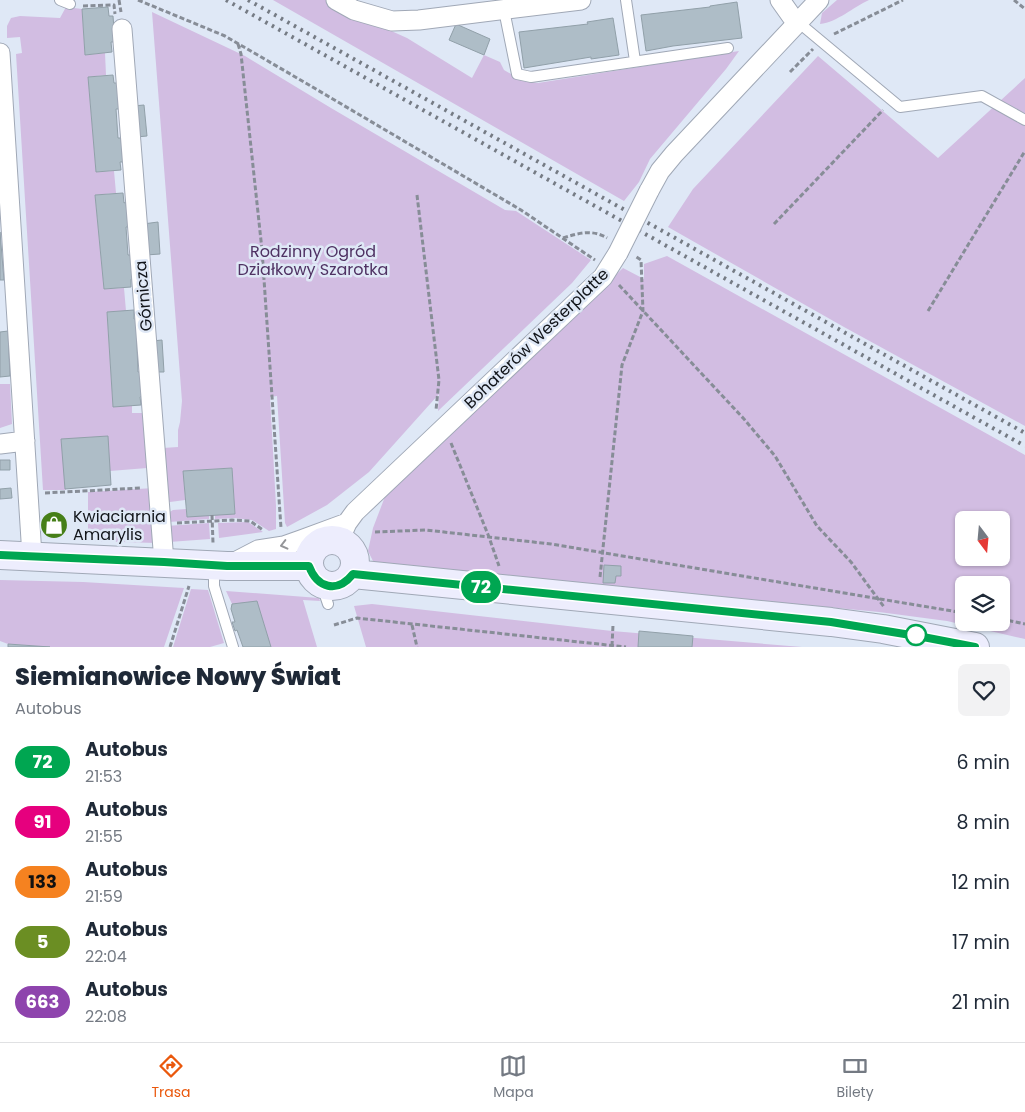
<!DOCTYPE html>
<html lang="pl">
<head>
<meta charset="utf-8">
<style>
  :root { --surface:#fff; --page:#f2f2f3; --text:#1f2937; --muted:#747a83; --line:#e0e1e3; --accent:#ea580c }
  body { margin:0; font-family:Poppins,sans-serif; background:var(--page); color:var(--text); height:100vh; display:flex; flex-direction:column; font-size:19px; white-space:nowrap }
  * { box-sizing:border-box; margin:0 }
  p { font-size:16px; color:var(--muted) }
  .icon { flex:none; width:28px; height:28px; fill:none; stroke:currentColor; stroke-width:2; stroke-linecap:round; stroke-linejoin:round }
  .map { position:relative; height:647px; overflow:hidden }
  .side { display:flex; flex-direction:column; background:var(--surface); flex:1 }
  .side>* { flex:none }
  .badge { padding:0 10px; border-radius:16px; font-size:18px; line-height:32px }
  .needle { width:32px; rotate:164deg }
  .tools { position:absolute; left:955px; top:511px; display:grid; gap:10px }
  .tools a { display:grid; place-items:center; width:55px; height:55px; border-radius:8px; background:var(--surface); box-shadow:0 1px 4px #0004; font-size:25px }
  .map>.badge { position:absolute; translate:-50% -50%; box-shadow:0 0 0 2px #fff }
  .round { display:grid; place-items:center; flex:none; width:52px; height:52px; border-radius:8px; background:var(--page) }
  .headline { display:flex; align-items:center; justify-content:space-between; height:85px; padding:0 15px }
  h1 { font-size:24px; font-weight:800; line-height:38px }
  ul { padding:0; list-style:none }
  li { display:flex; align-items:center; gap:15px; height:60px; padding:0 15px }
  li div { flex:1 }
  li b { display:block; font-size:19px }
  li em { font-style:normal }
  li .badge { min-width:55px; font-weight:700; text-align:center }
  .menu { display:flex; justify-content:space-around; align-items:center; height:70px; border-top:1px solid var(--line); background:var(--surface); font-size:14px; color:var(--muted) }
  .menu a { display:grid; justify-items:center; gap:2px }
  .menu .on { color:var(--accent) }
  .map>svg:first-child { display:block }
</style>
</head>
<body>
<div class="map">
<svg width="1025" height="647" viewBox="0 0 1025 647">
  <rect width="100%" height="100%" fill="#dfe8f6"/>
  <path fill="#d2bde2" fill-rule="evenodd" d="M273,0H328L369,21L407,38L472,78L484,55L500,62L504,70L523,81L538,83L739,51L726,69L650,159L639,182L624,201Z
    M837,0H869C853,7 838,22 820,24L822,13Z
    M66,7L82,9V11L85,55L105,53L106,75L88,77L96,172L114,171L116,193L95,195L104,289L124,288L126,311L107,313L113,406H132V413H143L147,468L110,471L62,440L66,490H43L16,54L22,53L20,37L7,38V26L11,18L20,16L60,18Z
    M152,12L245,56L331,108L505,210L516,211L591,260L572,283L438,411L439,394L369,472L327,505L287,527L285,523L277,396L270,397L276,506V529L269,531L252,520L234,518L215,519V515L235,513L231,468L184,471L185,500L170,502L168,501L163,448L178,447V430L180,422L182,401Z
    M818,56L938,158L1025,78V426L844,327L668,227L693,189Z
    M667,256L1025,455V639L947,621L879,612L374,563L368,551L373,528L386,494L623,268L644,279V264ZM964,520H1001V558H964ZM964,585H1001V622H964Z
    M0,384H10L12,424L0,428Z
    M154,488L156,543L88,541V492Z
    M186,509L187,517L209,515V519L169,522L168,513L173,510Z
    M248,522L263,532L219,538L218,523Z
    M209,523L210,539L169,542L166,526Z
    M0,580L83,582L184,588L164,647H50L8,644L0,641Z
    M191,589L208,590L224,643L210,647H173Z
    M226,591L319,598L320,601L303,600L317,647H271L232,604Z
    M372,604L612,631L802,647H366L354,606Z"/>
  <path fill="#aebdc7" stroke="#91a0a9" d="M737,2L742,38L673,46L646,51L641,15L710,7V6Z
    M108,7L109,16H113L115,42H111L112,52L85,55L82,9Z
    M613,18L619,55L591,59V57L524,68L519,32L588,24L587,22Z
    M456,24L490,39L484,55L449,40Z
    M113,75L114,83H117L119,109H116L118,138H121L123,162H120L121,170L96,172L88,77Z
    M144,105L147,136L136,137L133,106Z
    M123,193L124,203L126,202L128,227H126L128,255H131L133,279H131V287L104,289L95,195Z
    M158,222L160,254L146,255L143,224Z
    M0,232L4,280H0Z
    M134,310V319H136L138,372H141L143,396L140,397L141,405L113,407L107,312Z
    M8,331L10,376L0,377V332Z
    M162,340L164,372H155L152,341Z
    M108,436L111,485L65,489L61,439Z
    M0,460H10V470H0Z
    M232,468L235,514L187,517L183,471Z
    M11,488L12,498L0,499V489Z
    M61,515V534H47V516Z
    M604,565L621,566V576H616L615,583H603Z
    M257,601L271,647H243L237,630L235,631L232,622H235L231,609L232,604Z
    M639,631L693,636L692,647H638Z
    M8,644L50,647H8Z"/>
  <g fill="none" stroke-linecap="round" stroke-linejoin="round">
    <g stroke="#a0a8b6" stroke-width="12">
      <path id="lane" d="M60,0L70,4
        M626,0L635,61
        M504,10L517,74L531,77L728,48
        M798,22L900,107L982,96L1025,120
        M214,567V586L233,647
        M326,585L325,595L328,604"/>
    </g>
    <g stroke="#a0a8b6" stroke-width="21">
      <path id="street" d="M336,0L354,10L392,21L419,20L581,0
        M780,0L792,17L798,22
        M122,29L164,562
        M0,53L32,556
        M649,191L660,171L674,154L819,0
        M0,444L25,441
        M339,541L347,523L355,512L603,277L618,253
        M231,564L258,550L284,546L301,540L347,523"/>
    </g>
    <g stroke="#a0a8b6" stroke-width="30">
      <path id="secondary" d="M309 563a23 23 0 1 1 46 0a23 23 0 1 1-46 0Z
        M0,555L227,566H309
        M353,574L831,622L883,629L975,647"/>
    </g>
    <path stroke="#878d97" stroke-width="3" stroke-dasharray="5 2.5" stroke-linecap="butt" d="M119,0L121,12
      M138,0L225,36L304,82L521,210L595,260
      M1014,0L1025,9
      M83,6L114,5L115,14
      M834,34L903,0
      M238,44L241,54L262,250L281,528
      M790,72L813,49
      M417,195L439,380L436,410
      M774,224L883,110
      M563,238C579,233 592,229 607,238
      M619,285L744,419L775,456L817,526L851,562L884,607
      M928,311L1025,151
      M451,443L489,537L499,566
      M45,493L141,488
      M212,515L213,543
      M177,523L232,520L250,521L263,530
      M375,532L426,530L551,544L964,613
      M600,577L622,365L643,311L641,260L635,256
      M1001,619L1025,624
      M334,625L357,618L626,647
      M412,625L417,647
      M612,646L613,625
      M170,647L189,586"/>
    <use href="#lane" stroke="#fff" stroke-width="10"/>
    <use href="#street" stroke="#fff" stroke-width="19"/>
    <use href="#secondary" stroke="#ededfd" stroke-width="28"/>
    <path stroke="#757b84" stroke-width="4" stroke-dasharray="2.5 5" stroke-linecap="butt" d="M226,0L1025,446
      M248,0L1025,433"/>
    <g stroke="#a0a8b6" stroke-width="21" stroke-linecap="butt">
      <path id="street-bridge" d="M618,253L649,191"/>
    </g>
    <use href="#street-bridge" stroke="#fff" stroke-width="19"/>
  </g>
  <defs><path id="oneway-chevron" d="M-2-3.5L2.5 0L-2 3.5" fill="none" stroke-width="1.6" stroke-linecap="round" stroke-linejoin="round" transform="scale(1.25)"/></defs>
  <use stroke="#949598" href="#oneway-chevron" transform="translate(284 545) rotate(166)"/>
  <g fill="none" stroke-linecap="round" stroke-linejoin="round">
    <g stroke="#fff" stroke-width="11">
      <path id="line" d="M0,555L164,562L227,566H309C317,588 337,594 353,574L831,622L923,637L975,647"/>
    </g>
    <use href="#line" stroke="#00a651" stroke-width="8"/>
  </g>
  <defs>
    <g id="shop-disc" transform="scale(1.4375)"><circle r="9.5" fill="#467f18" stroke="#dfe8f6"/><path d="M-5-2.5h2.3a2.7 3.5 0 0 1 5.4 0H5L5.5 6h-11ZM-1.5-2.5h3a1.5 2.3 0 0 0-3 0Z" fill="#fff"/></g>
  </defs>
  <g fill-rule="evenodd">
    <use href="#shop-disc" x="54" y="525"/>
  </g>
  <circle fill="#fff" stroke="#00a651" stroke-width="2.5" cx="916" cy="635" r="10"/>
  <g text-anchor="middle" stroke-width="5" stroke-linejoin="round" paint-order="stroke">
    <g font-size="16" fill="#4f3263" stroke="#dfe8f6">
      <text x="313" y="257">Rodzinny Ogród<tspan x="313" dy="18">Działkowy Szarotka</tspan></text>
    </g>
    <g font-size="16" fill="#111419" stroke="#dfe8f6">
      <text transform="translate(143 296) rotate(-95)" y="6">Górnicza</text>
      <text transform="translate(536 338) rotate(-44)" y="6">Bohaterów Westerplatte</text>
    </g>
    <g font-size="16" fill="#111419" stroke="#dfe8f6" text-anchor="start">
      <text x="73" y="522">Kwiaciarnia<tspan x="73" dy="18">Amarylis</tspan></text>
    </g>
  </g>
</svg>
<div class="tools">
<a><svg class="needle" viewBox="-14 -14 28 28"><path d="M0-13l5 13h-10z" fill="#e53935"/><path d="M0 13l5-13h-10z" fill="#747a83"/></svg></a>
<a><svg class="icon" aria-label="layers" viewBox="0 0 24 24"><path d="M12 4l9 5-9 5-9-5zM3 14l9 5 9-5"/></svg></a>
</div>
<b class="badge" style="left:481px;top:587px;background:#00a651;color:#fff">72</b>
</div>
<section class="side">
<div class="headline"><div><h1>Siemianowice Nowy Świat</h1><p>Autobus</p></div><a class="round"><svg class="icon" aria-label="heart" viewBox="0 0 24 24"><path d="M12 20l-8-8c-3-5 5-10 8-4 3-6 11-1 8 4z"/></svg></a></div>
<ul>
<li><span class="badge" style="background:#00a651;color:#fff">72</span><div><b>Autobus</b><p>21:53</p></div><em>6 min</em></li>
<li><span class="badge" style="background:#e6007e;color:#fff">91</span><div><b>Autobus</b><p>21:55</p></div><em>8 min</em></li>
<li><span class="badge" style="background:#f58220;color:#111">133</span><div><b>Autobus</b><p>21:59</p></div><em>12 min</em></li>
<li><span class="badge" style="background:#6b8e23;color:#fff">5</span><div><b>Autobus</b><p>22:04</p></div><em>17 min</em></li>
<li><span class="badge" style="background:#8e44ad;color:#fff">663</span><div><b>Autobus</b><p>22:08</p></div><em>21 min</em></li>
</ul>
</section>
<nav class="menu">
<a class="on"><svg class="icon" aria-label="directions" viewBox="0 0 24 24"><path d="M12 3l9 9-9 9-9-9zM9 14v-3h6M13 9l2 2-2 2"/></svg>Trasa</a>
<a><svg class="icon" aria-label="map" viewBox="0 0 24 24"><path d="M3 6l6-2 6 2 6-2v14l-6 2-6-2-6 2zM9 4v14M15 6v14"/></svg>Mapa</a>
<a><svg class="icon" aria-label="tickets" viewBox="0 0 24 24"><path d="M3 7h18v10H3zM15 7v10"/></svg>Bilety</a>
</nav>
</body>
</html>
